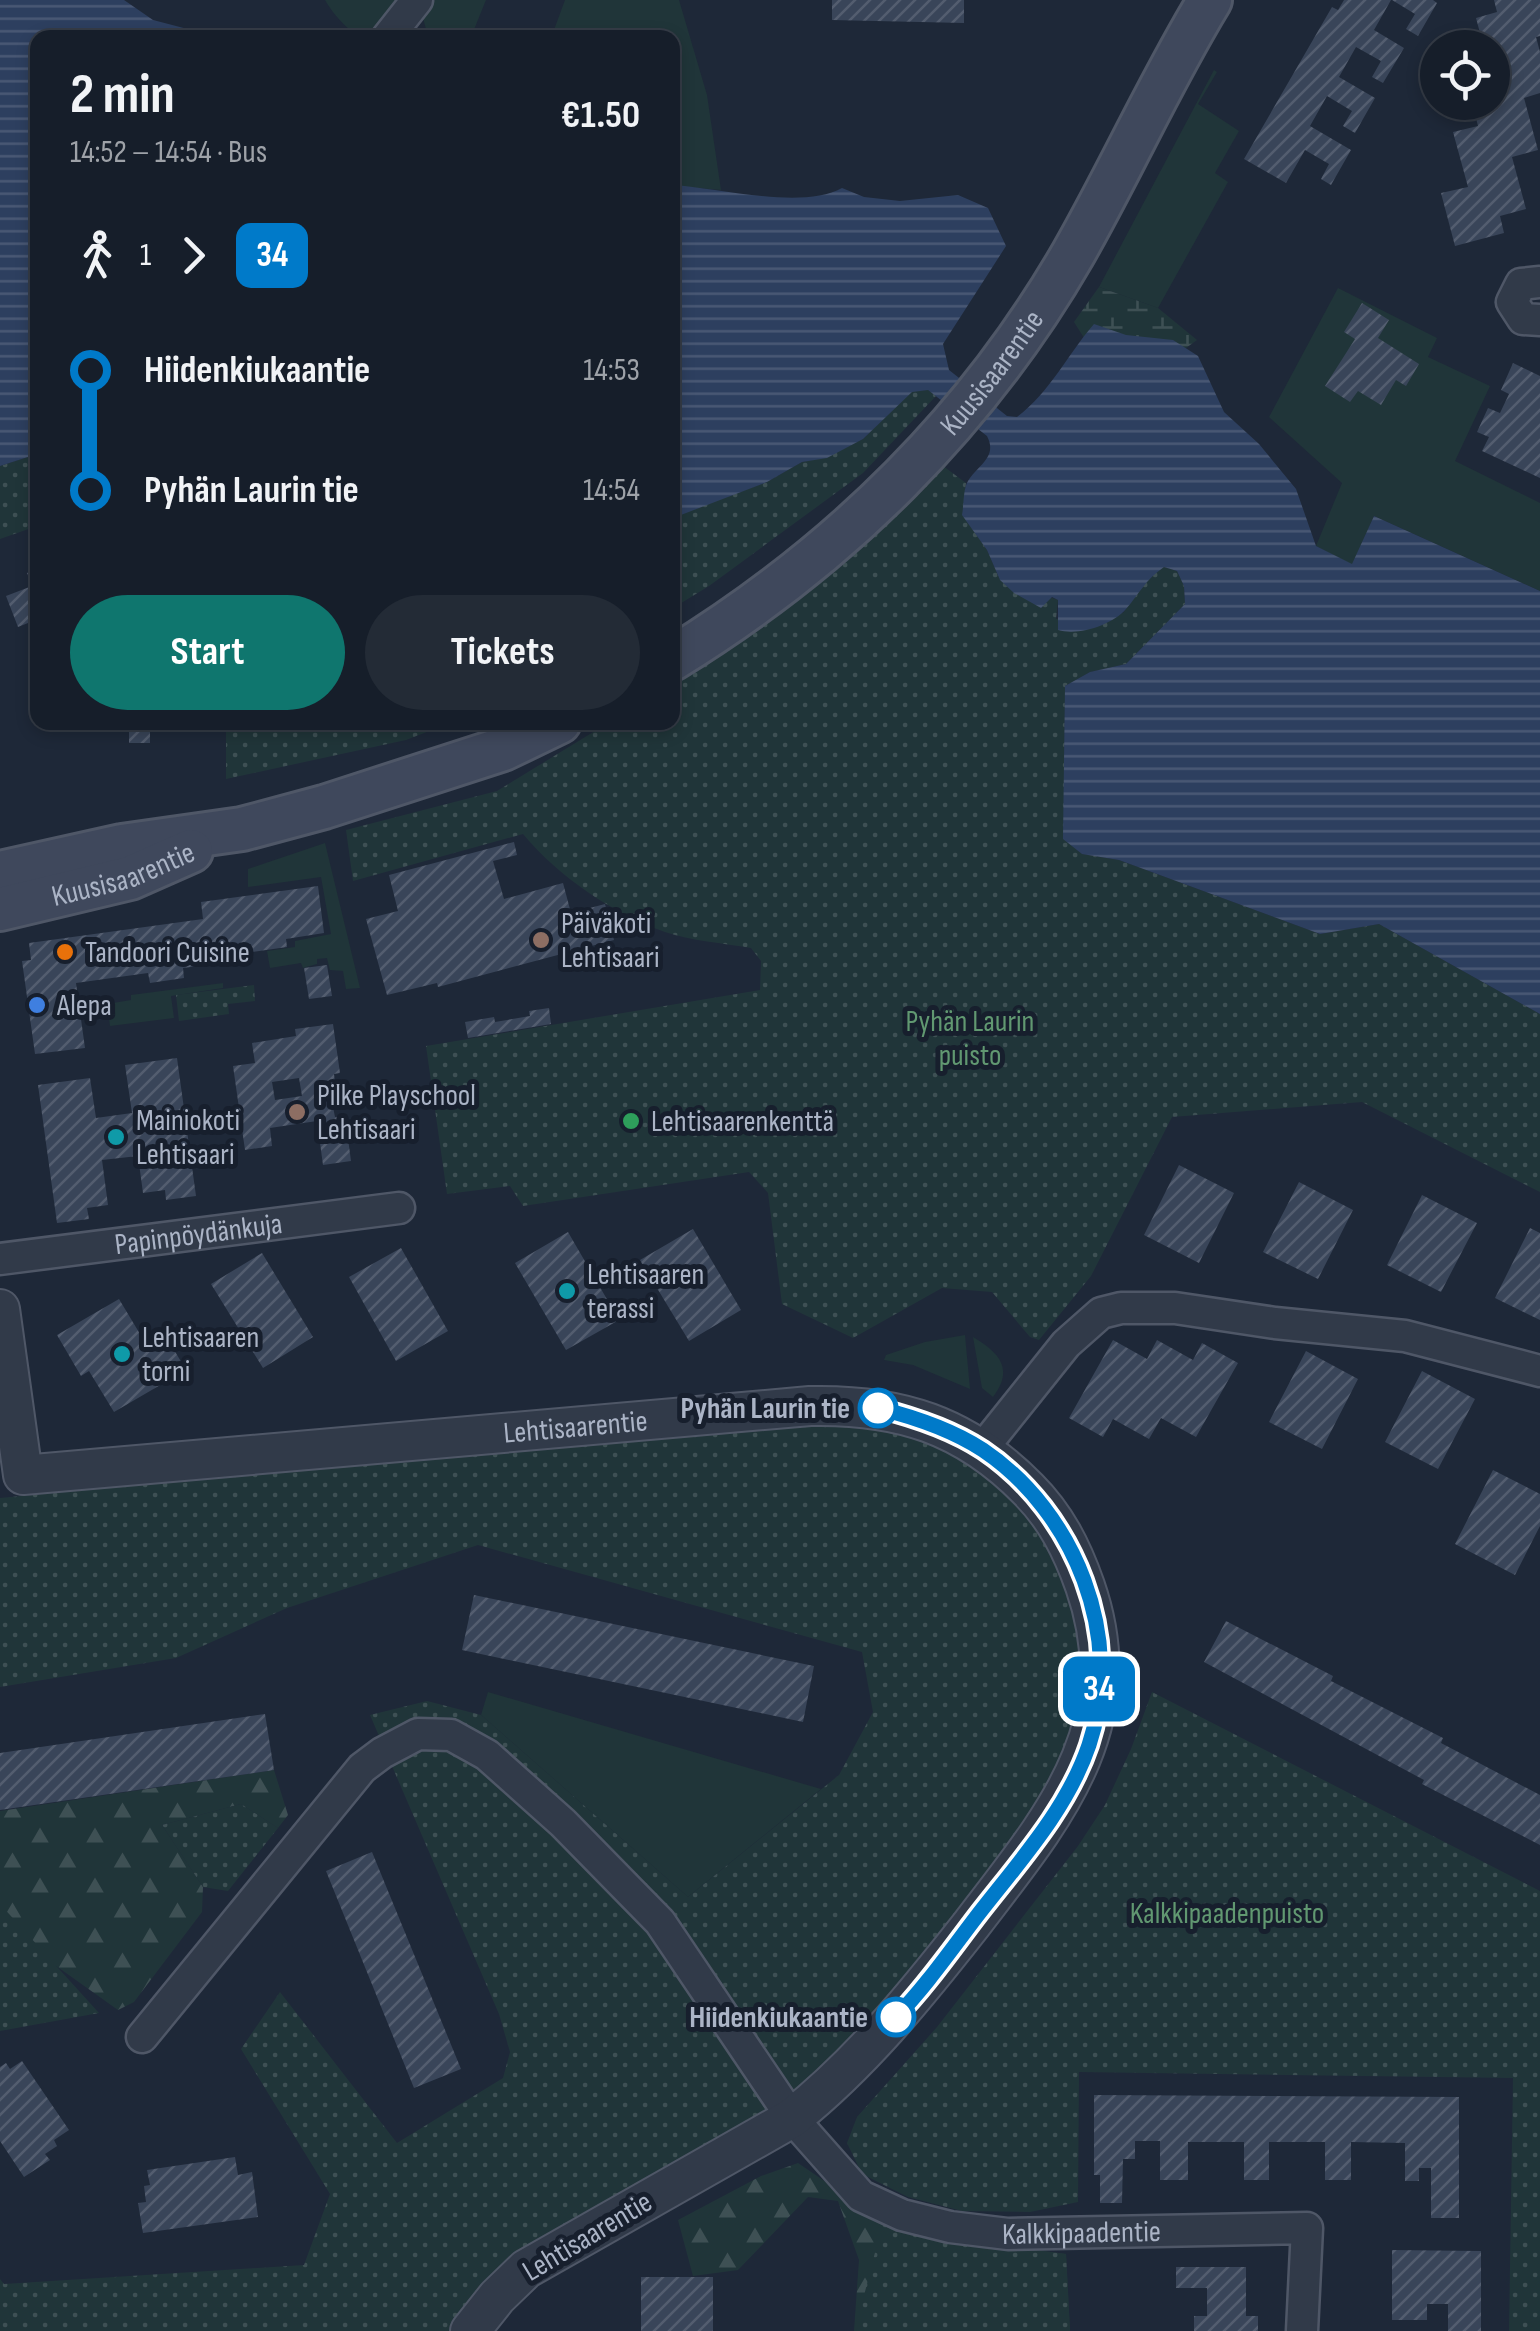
<!DOCTYPE html>
<html lang="en">
<head>
<meta charset="utf-8">
<style>
  :root { --surface:#161e2a; --page:#232b36; --text:#f1f3f6; --muted:#9ea2a8; --line:#353c47; --accent:#0f766e }
  body { margin:0; font-family:"Sofia Sans Condensed",sans-serif; background:var(--page); color:var(--text); height:100vh; display:flex; flex-direction:column; font-size:38px; white-space:nowrap }
  * { box-sizing:border-box; margin:0 }
  p { font-size:32px; color:var(--muted) }
  .icon { flex:none; width:55px; height:55px; fill:none; stroke:currentColor; stroke-width:2; stroke-linecap:round; stroke-linejoin:round }
  .map { position:relative; flex:1; overflow:hidden }
  .side { position:absolute; left:30px; top:30px; width:650px; height:700px; display:flex; flex-direction:column; background:var(--surface); border-radius:20px; box-shadow:0 5px 15px #0003,0 0 0 2px var(--line) }
  .side>* { flex:none }
  .badge { padding:0 20px; border-radius:15px; font-size:35px; line-height:65px }
  .buttons { position:absolute; left:1420px; top:30px; display:grid; gap:20px }
  .buttons a { display:grid; place-items:center; width:90px; height:90px; border-radius:50%; background:var(--surface); box-shadow:0 5px 15px #0003,0 0 0 2px var(--line); font-size:50px }
  .map>.badge { position:absolute; translate:-50% -50%; box-shadow:0 0 0 5px #fff }
  .legs { display:flex; align-items:center; gap:15px; height:110px; padding:0 40px; font-size:32px }
  .legs p { margin-inline-start:auto }
  .overview { display:flex; align-items:center; justify-content:space-between; height:170px; padding:0 40px }
  h1 { font-size:55px; font-weight:700; line-height:75px }
  .action { display:flex; gap:20px; margin-top:auto; padding:20px 40px }
  .action a { flex:1; height:115px; border-radius:60px; background:var(--accent); color:#fff; font-size:40px; font-weight:700; line-height:115px; text-align:center }
  .action a+a { background:var(--page); color:var(--text) }
  ul { padding:0 40px; list-style:none }
  li { display:flex; align-items:center; gap:35px; height:120px; font-size:38px }
  li i { display:grid; place-items:center; width:15px; height:100%; margin:0 12px; background:currentColor }
  li i::after { content:''; width:25px; height:25px; margin:-12px; border:8px solid; border-radius:50%; background:var(--surface) }
  li p { margin-inline-start:auto }
  li:first-child i { background:linear-gradient(#0000 50%,currentColor 0) }
  li:last-child i { background:linear-gradient(currentColor 50%,#0000 0) }
  .map>svg:first-child { display:block }
</style>
</head>
<body>
<div class="map">
<svg width="1540" height="2331" viewBox="0 0 1540 2331">
  <defs>
    <pattern id="forest-firs" width="22" height="20" patternUnits="userSpaceOnUse" patternTransform="scale(2.5)"><rect width="22" height="20" fill="#203539"/><path d="M5 1l3.5 6h-7zM16 11l3.5 6h-7z" fill="#3e5054"/></pattern>
    <pattern id="wetland-marsh" width="20" height="14" patternUnits="userSpaceOnUse" patternTransform="scale(2.5)"><rect width="20" height="14" fill="#203539"/><path d="M1 5h8M5 5V1M11 12h8M15 12V8" fill="none" stroke="#3e5054"/></pattern>
    <pattern id="park-dots" width="8" height="8" patternUnits="userSpaceOnUse" patternTransform="scale(2.5)"><rect width="8" height="8" fill="#203539"/><path d="M2 2h.1M6 6h.1" fill="none" stroke="#3e5054" stroke-width="1.8" stroke-linecap="round"/></pattern>
    <pattern id="water-rules" width="6" height="5" patternUnits="userSpaceOnUse" patternTransform="scale(2.5)"><rect width="6" height="5" fill="#2d3f5f"/><path d="M0 2.5h6" fill="none" stroke="#495874"/></pattern>
    <pattern id="building-hatch" width="6" height="6" patternUnits="userSpaceOnUse" patternTransform="scale(2.5)"><rect width="6" height="6" fill="#394559"/><path d="M-1 1l2-2M0 6l6-6M5 7l2-2" fill="none" stroke="#535d6f"/></pattern>
  </defs>
  <rect width="100%" height="100%" fill="#1e2838"/>
  <path fill="#203539" d="M325,0H399L370,38C351,37 334,15 325,0Z
    M435,0H486L471,37H428L422,14Z
    M565,0H679L707,95L721,190L673,186L672,38H551Z
    M1214,70L1217,72L1198,104L1239,131L1215,173L1228,182L1158,308L1099,287Z
    M1338,288L1437,338L1428,357L1490,386L1455,461L1540,503V591L1374,516L1352,565L1316,546L1342,483L1269,417Z
    M325,843L360,988L346,989L343,971L330,970L327,958L317,959V964L303,968L301,963L270,968L267,951L295,947V941L331,934L321,877L248,887V869Z
    M223,983V988L171,996L174,1018L110,1026L107,1004L131,1000V995Z
    M965,1335L970,1389L913,1365L884,1360L886,1355L925,1342Z
    M973,1337C1000,1353 1014,1369 993,1397L982,1388Z
    M488,1692L821,1789L688,1897L481,1715Z"/>
  <path fill="url(#forest-firs)" d="M274,1770L288,1815L278,1828L241,1804L162,1825L203,1887L202,1912L134,2002L118,2010L0,1926V1811Z
    M798,2163L883,2221L937,2237L1066,2254L1070,2331H854L859,2260L838,2201L808,2197L738,2270L693,2276L678,2220L761,2176Z"/>
  <path fill="url(#wetland-marsh)" d="M1099,287L1158,308L1197,340L1186,348L1088,344L1074,322Z"/>
  <path fill="url(#park-dots)" d="M928,390L936,396L863,473L709,586L673,608V517L767,482L802,462L827,457L863,439L912,391Z
    M28,457L37,458V526L0,539V466Z
    M939,463L966,483L963,515L987,550L1000,580L1058,600L1056,619L1123,613L1150,576L1164,567L1177,571L1184,586L1185,604L1126,664L1090,672L1065,686L1064,839L1082,854L1119,860L1320,934L1379,924L1540,1014V1192L1362,1102L1172,1117L1091,1276L1039,1340L1030,1337L992,1292L942,1288L853,1338L782,1304L768,1193L749,1172L523,1206L510,1186L447,1194L426,1046L760,990L761,961L751,948C723,943 691,941 665,932C612,913 559,877 523,834L353,881L346,830L497,791L608,723L672,722L673,682L736,641Z
    M226,723V722L450,723L406,740L226,779Z
    M254,985L255,1001L228,1004L229,1014L179,1021L176,995Z
    M790,1423L892,1424L974,1458L1049,1532L1078,1610L1083,1666L1079,1720L1046,1802L843,2055L458,2331H0V2279L4,2284L304,2265L330,2194L241,2049L280,1992L397,2143L503,2078L510,2052L499,2014L370,1715L427,1701L481,1715L688,1897L839,1775L873,1712L862,1652L478,1545L287,1608L176,1658L0,1687V1498Z
    M1152,1692L1540,1891V2331H1509L1513,2078L1079,2072L1078,2202L1030,2212L962,2211L908,2197L862,2174L847,2143L857,2117L937,2027L1078,1846L1105,1805L1131,1749Z
    M241,1804L278,1828L228,1891L203,1887L162,1825Z
    M0,1904L99,2013L0,2031Z
    M883,2221L937,2237L1066,2254L1070,2331H855Z"/>
  <path fill="url(#water-rules)" d="M0,0H124L153,20L218,37L38,38L37,458L28,457L0,466Z
    M673,185C718,188 803,210 842,188L864,197L900,201L958,195L988,208L1006,246L943,344L949,370L1007,416L1017,417C1050,392 1068,354 1094,324L1126,335L1173,340L1198,356L1224,412L1259,444L1296,489L1316,546L1352,564L1374,516L1540,591V1014L1379,924L1320,934L1119,860L1082,854L1063,839L1065,686L1090,672L1126,664L1185,604L1184,586L1177,571L1164,567C1146,579 1139,594 1126,609C1112,625 1079,636 1058,630V600L1052,597L1041,608L1014,593L1000,580L987,550L962,515C964,505 963,489 968,481C978,465 998,457 987,436L928,390L912,392L863,439L827,458L802,462L767,482L673,518Z"/>
  <path fill="url(#building-hatch)" fill-rule="evenodd" d="M832,0H964V23L832,20Z
    M1344,0H1391L1374,30L1404,48L1383,83L1372,77L1381,61L1356,47L1339,77L1375,98L1355,133L1343,126L1352,111L1327,96L1310,126L1351,150L1331,185L1321,179L1329,164L1305,150L1286,183L1244,159L1332,7L1338,10Z
    M1392,0H1433L1437,3L1418,36L1406,29L1415,14Z
    M1494,0H1540V36L1536,37L1540,52V93L1524,98L1538,150L1512,157L1526,209L1500,216L1504,233L1455,246L1441,193L1468,187L1453,132L1478,126L1472,102H1492V48H1484L1476,18L1497,12Z
    M1362,303L1389,320L1378,338L1419,364L1406,386L1396,380L1381,405L1358,391L1350,402L1325,386L1355,339L1344,332Z
    M1513,363L1540,376V478L1482,451L1489,437L1477,432L1488,408L1500,413L1509,394L1501,390Z
    M38,569V619L18,627L6,596L32,586L27,573Z
    M129,722H150V743H129Z
    M514,842L517,855L493,861L504,899L563,883L571,913L605,904L614,940L438,987L437,983L387,995L366,919L398,911L389,875Z
    M318,886L324,933L286,939L287,947L252,952L251,944L220,948L222,963L183,968L184,978L150,983L148,973L76,983L85,1048L35,1054L22,961L31,960L29,943L203,919L201,902Z
    M327,965L332,996L309,999L304,968Z
    M549,1008L551,1024L468,1038L465,1022L494,1017L495,1022L530,1016L529,1011Z
    M333,1024L340,1073L334,1074L338,1107H333L335,1117L345,1116L351,1161L323,1165L317,1121L270,1128L272,1146L245,1150L233,1066L255,1063L252,1043L296,1036L295,1029ZM299,1078L302,1096L275,1100L272,1082Z
    M177,1058L196,1196L166,1200L165,1190L143,1193L138,1156L102,1160L108,1205L87,1208L89,1219L57,1223L38,1085L90,1078L96,1118L132,1113L125,1065Z
    M1179,1165L1234,1193L1199,1263L1144,1235Z
    M1299,1182L1353,1210L1318,1279L1263,1252Z
    M1422,1195L1477,1223L1441,1292L1387,1265Z
    M1530,1228L1540,1233V1320L1495,1298Z
    M693,1229L741,1310L689,1341L640,1260Z
    M568,1232L619,1320L566,1350L515,1263Z
    M401,1248L448,1331L396,1361L349,1277Z
    M262,1253L313,1337L263,1368L211,1284Z
    M119,1299L143,1339L161,1328L186,1370L114,1412L89,1371L81,1376L57,1335Z
    M1113,1340L1147,1359L1157,1340L1193,1360L1202,1343L1238,1363L1196,1437L1161,1418L1149,1439L1113,1419L1103,1437L1069,1418Z
    M1306,1351L1358,1379L1322,1449L1269,1422Z
    M1422,1371L1475,1399L1438,1469L1385,1442Z
    M1493,1470L1540,1494V1526L1515,1575L1455,1544Z
    M474,1595L814,1666L803,1722L462,1650Z
    M1226,1621L1333,1676L1331,1681L1443,1738L1441,1743L1540,1795V1845L1422,1784L1424,1780L1204,1662Z
    M265,1714L274,1770L0,1810V1753Z
    M372,1852L461,2069L414,2088L326,1871Z
    M22,2061L69,2130L54,2140L57,2146L45,2154L50,2160L24,2177L0,2141V2067L6,2063L10,2069Z
    M1094,2095L1459,2097V2218H1431V2168H1419V2181H1405V2143L1351,2142V2180H1325V2142H1269V2180H1244V2142H1188V2180H1160V2141H1135V2159H1123L1122,2203H1100V2175H1094Z
    M235,2157L238,2175L252,2172L258,2217L143,2233L138,2203L146,2202L144,2186L150,2185L147,2170Z
    M1392,2250L1481,2251V2331H1448V2304H1427V2320H1392Z
    M1176,2267H1246V2316H1258V2331H1194V2316H1207V2288H1176Z
    M641,2277H713V2331H641Z"/>
  <g fill="none" stroke-linecap="round" stroke-linejoin="round">
    <g stroke="#4f5767" stroke-width="35">
      <g id="minor">
        <path d="M387,38L417,0"/>
        <path d="M1540,282L1521,284L1512,302L1523,319L1540,320"/>
        <path id="s1" d="M0,1259L399,1208"/>
        <path d="M982,1449L1066,1344L1101,1313L1121,1308H1175L1275,1323L1405,1336L1540,1371"/>
        <path id="s2" d="M142,2037L362,1768L382,1753L418,1734L451,1735L487,1755L563,1823L660,1922L792,2118L861,2196L902,2215L950,2227L1008,2234L1307,2228L1302,2331"/>
      </g>
    </g>
    <g stroke="#4f5767" stroke-width="42">
      <g id="tertiary">
        <path id="s3" d="M0,1309L23,1475L810,1406C899,1404 965,1425 1028,1489C1056,1517 1072,1549 1085,1586C1134,1727 1051,1820 971,1925C916,1995 861,2063 792,2118L526,2269L497,2297L470,2331"/>
      </g>
    </g>
    <g stroke="#4f5767" stroke-width="48">
      <g id="secondary">
        <path id="s4" d="M672,659C838,557 976,422 1073,254C1121,170 1160,82 1210,0"/>
        <path d="M0,873L122,846L242,829L324,807L503,749L559,722"/>
        <path id="s5" d="M0,909L130,878L191,851"/>
      </g>
    </g>
    <use href="#minor" stroke="#313a49" stroke-width="30"/>
    <use href="#tertiary" stroke="#313a49" stroke-width="38"/>
    <use href="#secondary" stroke="#3f485c" stroke-width="42"/>
  </g>
  <g fill="none" stroke-linecap="round" stroke-linejoin="round">
    <g stroke="#fff" stroke-width="22">
      <path id="line-1" d="M878,1408C914,1417 951,1429 983,1450C1075,1512 1125,1637 1089,1745C1067,1810 1018,1863 977,1916C951,1950 926,1986 896,2017"/>
    </g>
    <use href="#line-1" stroke="#007ac9" stroke-width="15"/>
  </g>
  <g fill="#8d6e63" stroke="#171f2d" stroke-width="4">
    <circle cx="541" cy="940" r="10"/>
    <circle cx="297" cy="1112" r="10"/>
  </g>
  <circle fill="#e8710a" stroke="#171f2d" stroke-width="4" cx="65" cy="952" r="10"/>
  <circle fill="#3f7fe0" stroke="#171f2d" stroke-width="4" cx="37" cy="1005" r="10"/>
  <circle fill="#2e9e5b" stroke="#171f2d" stroke-width="4" cx="631" cy="1121" r="10"/>
  <g fill="#0f9aa8" stroke="#171f2d" stroke-width="4">
    <circle cx="116" cy="1137" r="10"/>
    <circle cx="567" cy="1291" r="10"/>
    <circle cx="122" cy="1354" r="10"/>
  </g>
  <g fill="#fff" stroke="#007ac9" stroke-width="5">
    <circle cx="878" cy="1408" r="18"/>
    <circle cx="896" cy="2017" r="18"/>
  </g>
  <g text-anchor="middle" stroke-width="10" stroke-linejoin="round" paint-order="stroke">
    <g font-size="30" fill="#abb4c6" stroke="#171f2d">
      <text dy="10" stroke="none"><textPath href="#s4" startOffset="432">Kuusisaarentie</textPath></text>
      <text dy="10" stroke="none"><textPath href="#s5" startOffset="128">Kuusisaarentie</textPath></text>
      <text dy="10" stroke="none"><textPath href="#s1" startOffset="200">Papinpöydänkuja</textPath></text>
      <text dy="10" stroke="none"><textPath href="#s3" startOffset="722">Lehtisaarentie</textPath></text>
      <text dy="10" stroke="none"><textPath href="#s2" startOffset="1295">Kalkkipaadentie</textPath></text>
      <text transform="translate(587 2236) rotate(-31)" y="10">Lehtisaarentie</text>
    </g>
    <g font-size="30" fill="#abb4c6" stroke="#171f2d" text-anchor="start">
      <text x="561" y="933">Päiväkoti<tspan x="561" dy="34">Lehtisaari</tspan></text>
      <text x="85" y="962">Tandoori Cuisine</text>
      <text x="57" y="1015">Alepa</text>
      <text x="317" y="1105">Pilke Playschool<tspan x="317" dy="34">Lehtisaari</tspan></text>
      <text x="136" y="1130">Mainiokoti<tspan x="136" dy="34">Lehtisaari</tspan></text>
      <text x="651" y="1131">Lehtisaarenkenttä</text>
      <text x="587" y="1284">Lehtisaaren<tspan x="587" dy="34">terassi</tspan></text>
      <text x="142" y="1347">Lehtisaaren<tspan x="142" dy="34">torni</tspan></text>
    </g>
    <g font-size="30" fill="#619871" stroke="#171f2d">
      <text x="970" y="1031">Pyhän Laurin<tspan x="970" dy="34">puisto</tspan></text>
      <text x="1227" y="1923">Kalkkipaadenpuisto</text>
    </g>
    <g font-size="30" font-weight="bold" fill="#abb4c6" stroke="#171f2d" text-anchor="end">
      <text x="850" y="1418">Pyhän Laurin tie</text>
      <text x="868" y="2027">Hiidenkiukaantie</text>
    </g>
  </g>
</svg>
<div class="buttons">
<a><svg class="icon" aria-label="locate" viewBox="0 0 24 24"><circle cx="12" cy="12" r="6"/><path d="M12 2v4M12 18v4M2 12h4M18 12h4"/></svg></a>
</div>
<b class="badge" style="left:1099px;top:1689px;background:#007ac9;color:#fff">34</b>
<section class="side">
<div class="overview"><div><h1>2 min</h1><p>14:52 – 14:54 · Bus</p></div><b>€1.50</b></div>
<div class="legs"><svg class="icon" aria-label="walk" viewBox="0 0 24 24"><circle cx="13" cy="4" r="2"/><path d="M13 8l-2 6 4 7M11 14l-3 7M7 12l3-4h3l4 4"/></svg>1<svg class="icon" aria-label="forward" viewBox="0 0 24 24"><path d="M9 5l7 7-7 7"/></svg><b class="badge" style="background:#007ac9;color:#fff">34</b></div>
<ul>
<li><i style="color:#007ac9"></i><b>Hiidenkiukaantie</b><p>14:53</p></li>
<li><i style="color:#007ac9"></i><b>Pyhän Laurin tie</b><p>14:54</p></li>
</ul>
<div class="action"><a>Start</a><a>Tickets</a></div>
</section>
</div>
</body>
</html>
